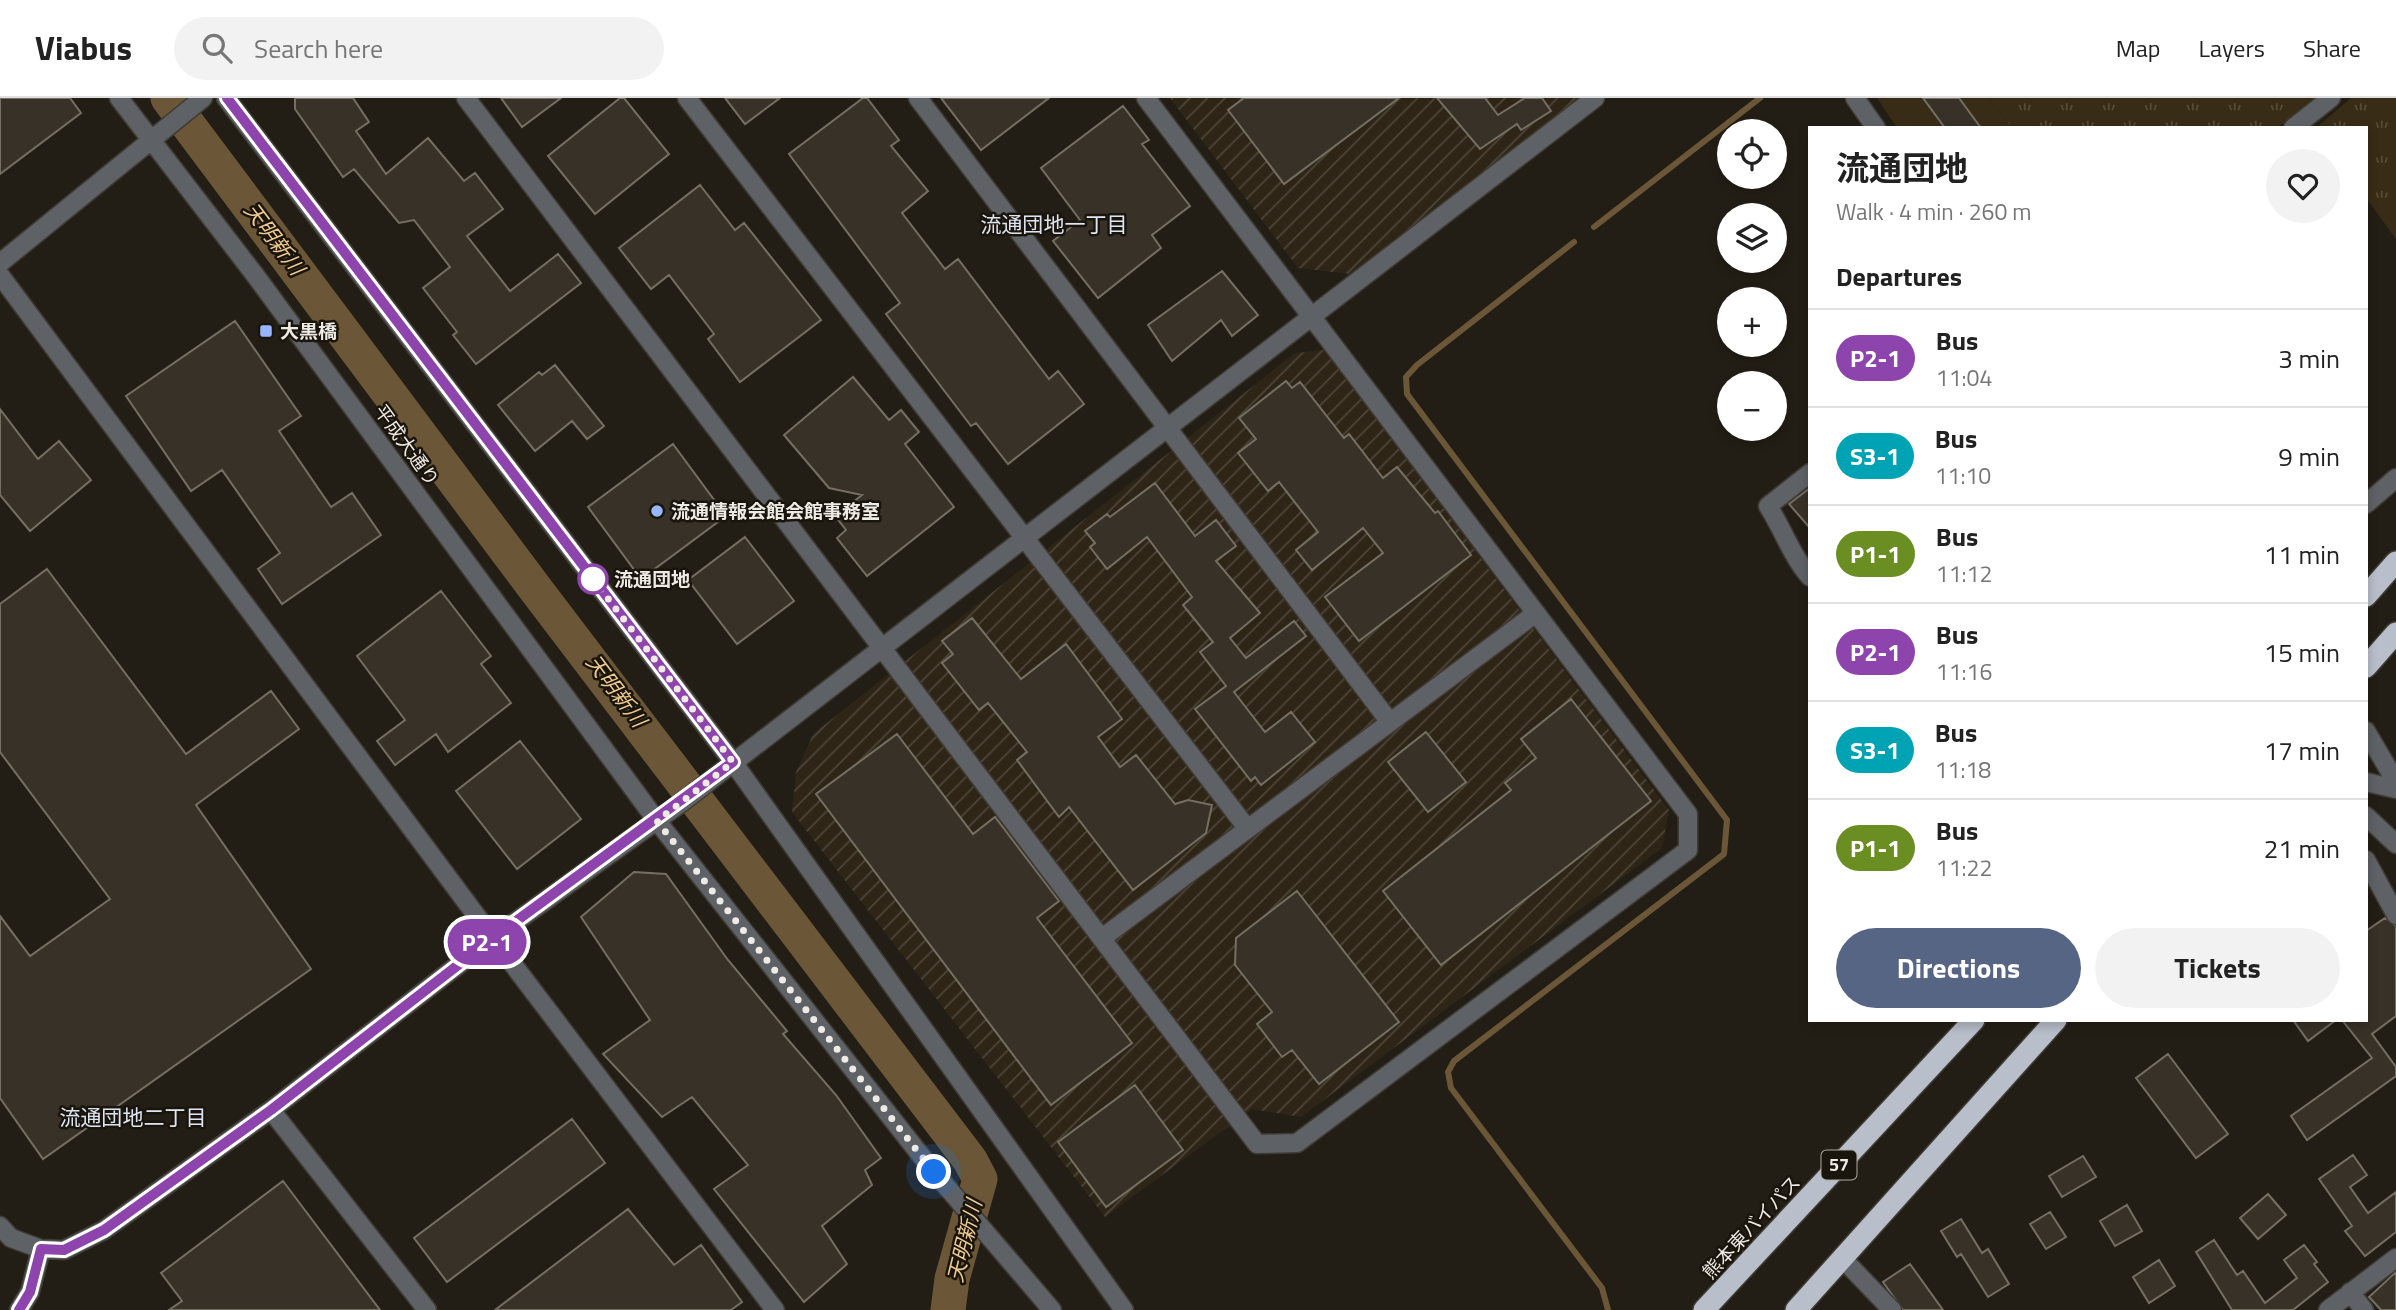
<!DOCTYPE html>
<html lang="en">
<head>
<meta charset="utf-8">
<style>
  :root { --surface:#fff; --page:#f2f2f2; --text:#222; --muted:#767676; --line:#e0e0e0; --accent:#576585 }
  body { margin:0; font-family:"Titillium Web","Noto Sans JP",sans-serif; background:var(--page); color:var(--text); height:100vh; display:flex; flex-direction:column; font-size:26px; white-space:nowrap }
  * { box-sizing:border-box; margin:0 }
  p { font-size:23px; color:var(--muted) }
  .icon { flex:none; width:38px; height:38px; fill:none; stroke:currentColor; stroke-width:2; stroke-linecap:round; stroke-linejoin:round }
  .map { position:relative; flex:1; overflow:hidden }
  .details { position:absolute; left:1808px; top:28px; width:560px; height:896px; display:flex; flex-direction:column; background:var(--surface); border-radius:0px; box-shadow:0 4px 10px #0003 }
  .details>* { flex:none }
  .badge { padding:0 14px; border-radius:23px; font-size:24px; line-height:46px }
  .buttons { position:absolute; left:1717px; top:21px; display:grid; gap:14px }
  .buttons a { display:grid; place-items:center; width:70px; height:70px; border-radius:50%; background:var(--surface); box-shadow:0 4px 10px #0003; font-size:35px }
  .you { position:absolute; width:35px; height:35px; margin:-18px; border:5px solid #fff; border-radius:50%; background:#1a73e8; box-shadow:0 0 0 10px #1a73e833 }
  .map>.badge { position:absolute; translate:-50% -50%; box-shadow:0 0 0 4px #fff }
  h2 { padding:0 28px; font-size:26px; line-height:63px }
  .round { display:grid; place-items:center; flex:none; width:74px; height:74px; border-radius:37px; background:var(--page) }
  .head { display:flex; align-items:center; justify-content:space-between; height:119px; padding:0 28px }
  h1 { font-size:33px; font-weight:700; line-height:52px }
  .action { display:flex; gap:14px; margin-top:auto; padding:14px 28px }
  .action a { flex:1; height:80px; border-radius:42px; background:var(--accent); color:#fff; font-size:28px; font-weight:700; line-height:80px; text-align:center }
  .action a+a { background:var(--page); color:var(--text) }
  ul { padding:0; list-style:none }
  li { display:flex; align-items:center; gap:21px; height:98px; padding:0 28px; border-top:2px solid var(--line) }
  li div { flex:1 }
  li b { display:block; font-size:26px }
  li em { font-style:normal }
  li .badge { min-width:77px; font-weight:700; text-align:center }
  header { display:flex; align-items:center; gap:42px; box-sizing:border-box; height:98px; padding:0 35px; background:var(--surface); border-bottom:2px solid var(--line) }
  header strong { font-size:33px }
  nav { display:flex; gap:38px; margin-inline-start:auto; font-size:24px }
  .search { width:490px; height:63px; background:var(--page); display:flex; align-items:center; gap:18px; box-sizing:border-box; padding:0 24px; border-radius:38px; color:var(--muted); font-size:26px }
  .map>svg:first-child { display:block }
</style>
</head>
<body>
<header>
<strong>Viabus</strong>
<div class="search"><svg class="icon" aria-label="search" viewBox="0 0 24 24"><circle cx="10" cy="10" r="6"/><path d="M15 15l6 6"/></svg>Search here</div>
<nav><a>Map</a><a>Layers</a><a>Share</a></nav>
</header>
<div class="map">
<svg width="2396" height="1212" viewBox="0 0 2396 1212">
  <defs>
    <pattern id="industrial-furrows" width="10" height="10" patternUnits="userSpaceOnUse" patternTransform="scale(1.75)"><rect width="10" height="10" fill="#2e2517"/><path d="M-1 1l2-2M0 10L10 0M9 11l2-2" fill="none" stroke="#4d4539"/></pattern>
    <pattern id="grass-tufts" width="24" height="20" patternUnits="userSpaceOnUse" patternTransform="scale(1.75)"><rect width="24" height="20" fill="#392c16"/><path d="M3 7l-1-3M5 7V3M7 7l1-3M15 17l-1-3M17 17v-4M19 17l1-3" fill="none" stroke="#564b38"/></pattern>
  </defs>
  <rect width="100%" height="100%" fill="#231e15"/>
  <path fill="url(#industrial-furrows)" d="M1170,0H1581L1350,176L1298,170Z
    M1325,252L1669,712L1662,750L1301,1019L1252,1011L1105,1119L792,714L796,674L813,636L1295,255Z"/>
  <path fill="url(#grass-tufts)" d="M1989,0H2316L2277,30H2012Z
    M2351,0H2396V141L2366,100V30H2316Z"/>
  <path fill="#392c16" d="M1877,0H1989L2012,30H1897Z"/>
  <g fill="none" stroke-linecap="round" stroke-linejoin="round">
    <path stroke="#6b5737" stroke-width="6" d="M1594,129L1760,0
      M1574,144L1417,267L1406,279L1407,296L1727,722L1724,756L1454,963L1448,974L1451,990L1602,1190L1608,1212"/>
    <path stroke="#6b5737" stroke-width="35" d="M168,0L537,493L970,1062L980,1081L952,1181L948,1212"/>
  </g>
  <path fill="#373127" stroke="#746e63" stroke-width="2" d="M0,0H70L81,15L0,76Z
    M295,0H353L369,24L356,33L386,76L428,40L464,83L475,75L503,111L467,138L510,193L558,156L581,185L476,266L453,237L457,234L423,190L450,169L414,122L399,125L354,71L343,79L295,11Z
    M501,0H561L522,29Z
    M620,0H624L669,56L595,116L548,58Z
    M725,0H780L745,26Z
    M863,0H867L899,42L891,48L928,93L902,115L945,171L958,161L1049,281L1058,273L1084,306L1008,366L976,325L971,328L886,216L900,205L789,56Z
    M941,0H1049L981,52Z
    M1244,0H1399L1284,86L1228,12Z
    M1437,0H1485L1498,17L1525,0H1542L1551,13L1521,32L1517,26L1480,51Z
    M1923,0H1959L1981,30H1945Z
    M1123,8L1149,42L1142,46L1190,108L1152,137L1161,150L1098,200L1053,143L1080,122L1041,70Z
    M700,87L735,132L744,125L821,222L740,284L708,241L714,236L669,177L651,191L619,150Z
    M1222,173L1258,217L1232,238L1221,222L1172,263L1148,227Z
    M235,223L301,318L279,333L331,409L352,395L381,437L282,506L258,471L280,455L222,372L191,393L126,298Z
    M555,267L604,328L587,341L572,323L535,353L498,307L539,274L542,277Z
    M853,279L889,322L901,312L919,334L905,346L954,409L867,478L837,440L846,432L835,418L862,397L829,390L784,337Z
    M1286,283L1292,290L1300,284L1344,340L1349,336L1383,380L1397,369L1435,415L1438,413L1471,457L1359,543L1325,499L1383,455L1363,430L1312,472L1296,452L1318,434L1279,384L1268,393L1238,355L1256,341L1239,320Z
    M0,311L38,361L59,343L91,382L30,433L0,397Z
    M673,346L726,418L641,481L588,409Z
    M1155,385L1195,438L1216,422L1236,448L1216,463L1260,515L1230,540L1246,560L1294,523L1306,538L1234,594L1265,634L1291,614L1315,644L1261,687L1255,679L1251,683L1195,611L1226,588L1200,554L1213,544L1183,507L1192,499L1147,439L1107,471L1090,449L1095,445L1085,433L1107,416L1110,419Z
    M1810,390V430L1789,406Z
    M745,439L794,503L737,546L688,482Z
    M47,471L186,656L271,593L299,631L196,707L311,871L43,1061L0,1000V818L30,858L110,801L0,654V506Z
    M441,493L491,558L481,566L511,605L448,654L436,636L395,667L377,643L405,622L357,558Z
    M972,520L1021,581L1066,546L1122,621L1098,639L1120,669L1136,657L1175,706L1188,702L1212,707L1206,735L1133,792L1069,709L1059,719L1017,662L1027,654L988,605L979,612L942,565L953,556L942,543Z
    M1571,601L1651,703L1441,867L1383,793L1511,692L1505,685L1536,660L1521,641Z
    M1426,634L1466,684L1428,714L1388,664Z
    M897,636L973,736L995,719L1059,803L1037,820L1132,945L1051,1007L816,696Z
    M520,643L581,721L517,771L456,693Z
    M634,774L666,776L728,862L787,933L783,936L836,997L881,1060L865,1072L872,1087L822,1128L847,1166L804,1204L714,1091L748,1067L692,999L662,1019L603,956L650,922L581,819Z
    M1297,793L1399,924L1319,986L1292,952L1282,959L1257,926L1272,914L1235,867L1236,840Z
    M2385,820L2396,828V918L2372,936L2396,969V978L2307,1042L2291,1018L2372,960L2342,922H2366V833Z
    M2293,922H2336L2308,943Z
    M2168,956L2228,1036L2196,1060L2136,980Z
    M1135,987L1183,1052L1106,1109L1058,1044Z
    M572,1021L605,1065L447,1184L414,1140Z
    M2353,1057L2367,1077L2350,1089L2368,1115L2396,1094V1134L2365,1158L2345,1133L2352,1128L2319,1081Z
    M2083,1058L2096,1079L2062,1099L2049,1078Z
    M283,1083L380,1212H169L182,1203L161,1175Z
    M2268,1096L2286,1117L2258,1141L2240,1120Z
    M2127,1107L2142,1133L2115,1148L2100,1123Z
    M628,1111L674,1167L701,1147L742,1204L731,1212H495Z
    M2050,1114L2066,1139L2046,1151L2030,1126Z
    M1961,1121L1982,1155L1988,1151L2009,1186L1988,1199L1961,1156L1957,1159L1941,1133Z
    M2214,1142L2237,1177L2243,1173L2265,1205L2297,1180L2284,1162L2304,1147L2317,1164L2314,1166L2328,1184L2293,1212H2232L2196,1154Z
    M2159,1162L2175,1188L2149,1205L2133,1179Z
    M1910,1166L1943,1212H1903L1883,1184Z
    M2396,1174V1212H2381L2369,1199Z"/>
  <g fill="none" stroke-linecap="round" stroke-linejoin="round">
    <g stroke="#3f3b32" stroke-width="21">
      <path id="minor" d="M119,0L255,177L657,723L934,1074L1052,1212
        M226,0L733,664L1124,1212
        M466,0L1257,1046L1297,1045L1688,752V716L1146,0
        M687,0L1247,730
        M918,0L1389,623
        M1855,0L1876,30
        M2293,30L2331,0
        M0,165L203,0
        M0,177L493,840L775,1212
        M1810,375L1768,408C1783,431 1792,459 1810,479
        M2366,406L2396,380
        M2366,633L2396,684
        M2366,684L2396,691
        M2366,718L2396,746
        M2366,762L2396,817
        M1102,840L1536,515
        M271,1012L427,1212
        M0,1128L11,1140L41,1151L64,1152L104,1132L271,1012L493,840L681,705L1595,0
        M1842,1160L1892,1212
        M2350,1194L2364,1212
        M19,1212L30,1194L41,1151
        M2328,1212L2396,1160"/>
    </g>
    <g stroke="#3f3b32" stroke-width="24">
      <path id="highway" d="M2366,498L2396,464
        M2366,569L2396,535
        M1704,1212L1974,922
        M1796,1212L2056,922"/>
    </g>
    <use href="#minor" stroke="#5e6165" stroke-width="18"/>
    <use href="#highway" stroke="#b8beca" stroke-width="21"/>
  </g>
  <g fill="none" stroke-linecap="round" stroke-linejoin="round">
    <g stroke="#fff" stroke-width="16">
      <path id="line" d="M19,1212L30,1194L41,1151L64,1152L104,1132L271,1012L493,840L733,664L227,0"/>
    </g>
    <use href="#line" stroke="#8e44ad" stroke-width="10"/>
    <path stroke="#eeeae4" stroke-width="7" stroke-dasharray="0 12.6" d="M593,481L733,664L657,723L934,1074"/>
  </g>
  <g fill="#98b6fd" stroke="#1a150c" stroke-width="2.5">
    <rect x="259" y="226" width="14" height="14" rx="3.5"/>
    <circle cx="657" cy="413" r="7"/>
  </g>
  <circle fill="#fff" stroke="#8e44ad" stroke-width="3.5" cx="593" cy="481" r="14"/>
  <g text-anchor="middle" stroke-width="5" stroke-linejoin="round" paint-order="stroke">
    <rect fill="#1a150c" stroke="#aeaaa3" stroke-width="2" x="1821.5" y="1052.5" width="35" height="29" rx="5"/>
    <g font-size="18" font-weight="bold" fill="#eeeae4">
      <text x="1839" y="1073">57</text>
    </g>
    <g font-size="19" font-weight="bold" fill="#eeeae4" stroke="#1a150c" text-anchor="start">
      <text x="280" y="240">大黒橋</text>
      <text x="671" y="420">流通情報会館会館事務室</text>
    </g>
    <g font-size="19" fill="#eeeae4" stroke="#1a150c">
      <text transform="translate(407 347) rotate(54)" y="7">平成大通り</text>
      <text transform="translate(1751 1129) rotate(-47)" y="7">熊本東バイパス</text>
    </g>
    <g font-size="19" font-weight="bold" fill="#eeeae4" stroke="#1a150c" text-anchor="start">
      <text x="614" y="488">流通団地</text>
    </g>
    <g font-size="21" fill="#dee4f2" stroke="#1a150c">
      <text x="1054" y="134">流通団地一丁目</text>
      <text x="133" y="1027">流通団地二丁目</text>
    </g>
    <g font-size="21" font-style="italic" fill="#eeca91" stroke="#1a150c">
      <text transform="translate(274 141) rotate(53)" y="7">天明新川</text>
      <text transform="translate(616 593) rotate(53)" y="7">天明新川</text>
      <text transform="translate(965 1143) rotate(-76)" y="7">天明新川</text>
    </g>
  </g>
</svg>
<div class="buttons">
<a><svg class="icon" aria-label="locate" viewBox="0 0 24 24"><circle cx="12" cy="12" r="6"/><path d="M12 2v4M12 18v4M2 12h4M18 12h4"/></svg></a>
<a><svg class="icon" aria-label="layers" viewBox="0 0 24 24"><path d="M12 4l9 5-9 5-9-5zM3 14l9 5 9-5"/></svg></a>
<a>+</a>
<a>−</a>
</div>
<div class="you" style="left:934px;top:1074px"></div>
<b class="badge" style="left:487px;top:844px;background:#8e44ad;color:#fff">P2-1</b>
<section class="details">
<div class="head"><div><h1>流通団地</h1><p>Walk · 4 min · 260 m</p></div><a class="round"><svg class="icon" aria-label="heart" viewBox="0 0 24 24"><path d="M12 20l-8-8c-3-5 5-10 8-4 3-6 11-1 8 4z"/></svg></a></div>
<h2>Departures</h2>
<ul>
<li><span class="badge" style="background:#8e44ad;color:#fff">P2-1</span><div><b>Bus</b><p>11:04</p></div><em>3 min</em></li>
<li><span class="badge" style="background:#00a3b4;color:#fff">S3-1</span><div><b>Bus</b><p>11:10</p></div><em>9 min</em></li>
<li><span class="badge" style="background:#6b8e23;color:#fff">P1-1</span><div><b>Bus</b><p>11:12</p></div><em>11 min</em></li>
<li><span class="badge" style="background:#8e44ad;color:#fff">P2-1</span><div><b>Bus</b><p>11:16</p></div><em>15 min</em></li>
<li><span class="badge" style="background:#00a3b4;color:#fff">S3-1</span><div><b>Bus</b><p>11:18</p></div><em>17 min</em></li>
<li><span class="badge" style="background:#6b8e23;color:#fff">P1-1</span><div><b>Bus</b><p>11:22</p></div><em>21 min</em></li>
</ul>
<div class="action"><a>Directions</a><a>Tickets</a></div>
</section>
</div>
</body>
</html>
